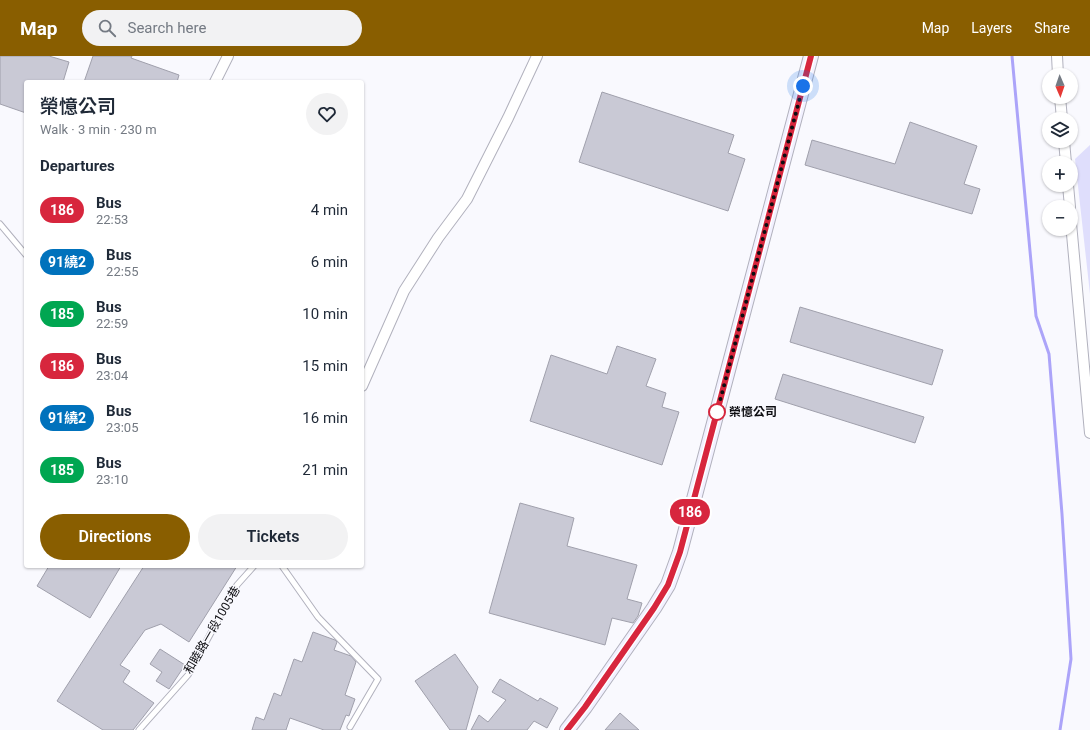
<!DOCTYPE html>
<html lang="en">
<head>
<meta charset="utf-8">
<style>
  :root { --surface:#fff; --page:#f2f2f3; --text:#1f2937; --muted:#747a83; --accent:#895e00 }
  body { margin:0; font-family:Roboto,"Noto Sans TC",sans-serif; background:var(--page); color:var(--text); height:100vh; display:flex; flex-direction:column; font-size:15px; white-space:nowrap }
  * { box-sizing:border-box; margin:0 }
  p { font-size:13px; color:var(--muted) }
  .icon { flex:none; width:22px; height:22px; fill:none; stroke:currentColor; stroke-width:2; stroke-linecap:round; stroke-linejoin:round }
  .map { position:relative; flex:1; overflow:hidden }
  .side { position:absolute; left:24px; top:24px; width:340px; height:488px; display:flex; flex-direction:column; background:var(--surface); border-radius:4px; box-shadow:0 1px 3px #0004 }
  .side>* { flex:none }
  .badge { padding:0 8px; border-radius:13px; font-size:14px; line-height:26px }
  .needle { width:26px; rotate:178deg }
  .tools { position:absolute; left:1042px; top:12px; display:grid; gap:8px }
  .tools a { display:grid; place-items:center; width:36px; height:36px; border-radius:50%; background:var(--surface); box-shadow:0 1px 3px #0004; font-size:20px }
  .you { position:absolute; width:20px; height:20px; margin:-10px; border:3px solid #fff; border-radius:50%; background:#1a73e8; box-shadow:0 0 0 6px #1a73e833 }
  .map>.badge { position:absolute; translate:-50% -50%; box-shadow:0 0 0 2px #fff }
  h2 { padding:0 16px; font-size:15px; line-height:36px }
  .round { display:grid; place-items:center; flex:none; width:42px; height:42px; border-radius:21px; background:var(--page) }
  .summary { display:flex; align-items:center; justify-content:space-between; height:68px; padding:0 16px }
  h1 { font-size:19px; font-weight:600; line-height:30px }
  .button { display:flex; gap:8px; margin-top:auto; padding:8px 16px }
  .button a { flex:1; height:46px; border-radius:24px; background:var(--accent); color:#fff; font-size:16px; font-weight:600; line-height:46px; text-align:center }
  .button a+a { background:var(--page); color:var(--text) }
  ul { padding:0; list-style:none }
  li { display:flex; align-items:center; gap:12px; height:52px; padding:0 16px }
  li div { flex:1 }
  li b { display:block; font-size:15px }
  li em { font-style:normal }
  li .badge { min-width:44px; font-weight:700; text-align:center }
  header { display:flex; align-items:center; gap:24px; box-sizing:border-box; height:56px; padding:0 20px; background:var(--accent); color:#fff }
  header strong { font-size:19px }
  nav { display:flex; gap:22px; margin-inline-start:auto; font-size:14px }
  .search { width:280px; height:36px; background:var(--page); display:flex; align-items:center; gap:10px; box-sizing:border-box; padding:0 14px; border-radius:22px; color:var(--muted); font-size:15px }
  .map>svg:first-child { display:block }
</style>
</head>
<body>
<header>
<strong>Map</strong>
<div class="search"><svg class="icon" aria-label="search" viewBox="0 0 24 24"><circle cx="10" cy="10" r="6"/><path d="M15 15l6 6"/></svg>Search here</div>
<nav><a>Map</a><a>Layers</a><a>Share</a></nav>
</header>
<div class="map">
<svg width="1090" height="674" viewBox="0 0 1090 674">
  <rect width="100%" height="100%" fill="#f9f9fe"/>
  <path fill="#dfdefc" d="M1090,89V238L1075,103Z"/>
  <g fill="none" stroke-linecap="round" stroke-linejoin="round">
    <path stroke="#aca4f9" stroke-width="3" d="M1012,0L1036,260L1049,298L1062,458L1071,603L1060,674"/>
  </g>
  <path fill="#c9c9d5" stroke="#a0a0ac" d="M0,0H49L69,6L63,26H26V57L0,48Z
    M93,0H132L131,2L179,19L177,26H84Z
    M602,36L734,79L728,97L745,103L728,155L579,106Z
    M910,66L977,90L964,128L980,133L972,158L805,109L812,84L895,108Z
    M800,251L943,294L932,329L790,286Z
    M617,290L656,303L646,330L666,337L662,351L679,356L662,409L530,365L551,299L607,318Z
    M783,318L924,361L915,387L775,343Z
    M520,447L574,462L567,490L637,509L627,543L642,547L638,560L633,567L612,562L605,589L489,557Z
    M49,510H121L90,562L37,530Z
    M144,510H237L189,586L161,568L145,574L120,609L130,615L123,626L154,647L133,674H103L57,645Z
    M313,576L335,584L337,586L334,594L351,600L356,606L345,639L355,643L349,660L346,659L340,674H324L290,662L286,674H252L256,661L264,664L274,637L281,640L294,603L302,606Z
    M160,593L185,609L169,633L156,625L162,616L150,608Z
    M455,598L478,631L466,674H450L415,625Z
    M500,623L538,645L540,642L558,652L547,672L534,665L527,674H471L479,659L488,666L506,644L492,636Z
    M620,657L639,674H605Z"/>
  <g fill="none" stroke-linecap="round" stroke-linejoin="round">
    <g stroke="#b1b1bd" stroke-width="7">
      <path id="lane" d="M0,168L26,199
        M282,510L318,561L378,623L350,671
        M139,674L188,619L237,529L254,510"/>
    </g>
    <g stroke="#b1b1bd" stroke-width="12">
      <path id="street" d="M1057,0L1058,19
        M215,26L228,0
        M1060,41L1062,63
        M1064,85L1066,107
        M1068,129L1070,151
        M1071,167L1090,377
        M362,330L404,235L438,182L467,143L508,62L537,0"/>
    </g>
    <g stroke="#b1b1bd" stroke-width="16">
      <path id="secondary" d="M567,674L585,651L654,552L668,529L680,496L811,0"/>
    </g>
    <use href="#lane" stroke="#fff" stroke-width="5"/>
    <use href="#street" stroke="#fff" stroke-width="10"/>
    <use href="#secondary" stroke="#f2f1ff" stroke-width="14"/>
  </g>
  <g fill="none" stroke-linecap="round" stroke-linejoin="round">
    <g stroke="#fff" stroke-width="9">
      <path id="line" d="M567,674L585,651L654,552L668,529L680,496L811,0"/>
    </g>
    <use href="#line" stroke="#d7263d" stroke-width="6"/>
    <path stroke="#0d0d11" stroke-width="4" stroke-dasharray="0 7.2" d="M717,356L716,360L803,30"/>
  </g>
  <circle fill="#fff" stroke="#d7263d" stroke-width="2" cx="717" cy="356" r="8"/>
  <g text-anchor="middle" stroke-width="3" stroke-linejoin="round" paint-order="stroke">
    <g font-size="12" font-weight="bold" fill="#0d0d11" stroke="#f9f9fe" text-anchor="start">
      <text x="729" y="360">榮憶公司</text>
    </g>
    <g font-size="12" fill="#0d0d11" stroke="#f9f9fe">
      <text transform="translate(212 574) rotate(-60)" y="4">和睦路一段1005巷</text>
    </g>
  </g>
</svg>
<div class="tools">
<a><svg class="needle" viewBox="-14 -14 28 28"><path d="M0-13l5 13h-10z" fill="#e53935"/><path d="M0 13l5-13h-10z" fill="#747a83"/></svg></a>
<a><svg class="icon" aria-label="layers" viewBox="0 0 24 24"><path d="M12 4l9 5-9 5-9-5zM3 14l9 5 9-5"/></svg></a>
<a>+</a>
<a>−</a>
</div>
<div class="you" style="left:803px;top:30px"></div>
<b class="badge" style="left:690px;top:456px;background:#d7263d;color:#fff">186</b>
<section class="side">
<div class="summary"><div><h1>榮憶公司</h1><p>Walk · 3 min · 230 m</p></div><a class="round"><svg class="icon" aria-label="heart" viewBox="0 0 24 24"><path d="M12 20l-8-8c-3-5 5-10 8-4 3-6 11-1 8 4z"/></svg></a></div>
<h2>Departures</h2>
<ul>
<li><span class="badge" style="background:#d7263d;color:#fff">186</span><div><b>Bus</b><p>22:53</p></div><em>4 min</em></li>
<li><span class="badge" style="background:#0072bc;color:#fff">91繞2</span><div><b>Bus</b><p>22:55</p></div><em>6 min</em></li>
<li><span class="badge" style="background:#00a651;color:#fff">185</span><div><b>Bus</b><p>22:59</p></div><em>10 min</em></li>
<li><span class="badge" style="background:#d7263d;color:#fff">186</span><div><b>Bus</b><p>23:04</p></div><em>15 min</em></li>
<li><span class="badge" style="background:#0072bc;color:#fff">91繞2</span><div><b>Bus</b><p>23:05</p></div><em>16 min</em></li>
<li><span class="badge" style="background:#00a651;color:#fff">185</span><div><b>Bus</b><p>23:10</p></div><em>21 min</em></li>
</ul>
<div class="button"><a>Directions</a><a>Tickets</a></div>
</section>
</div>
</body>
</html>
